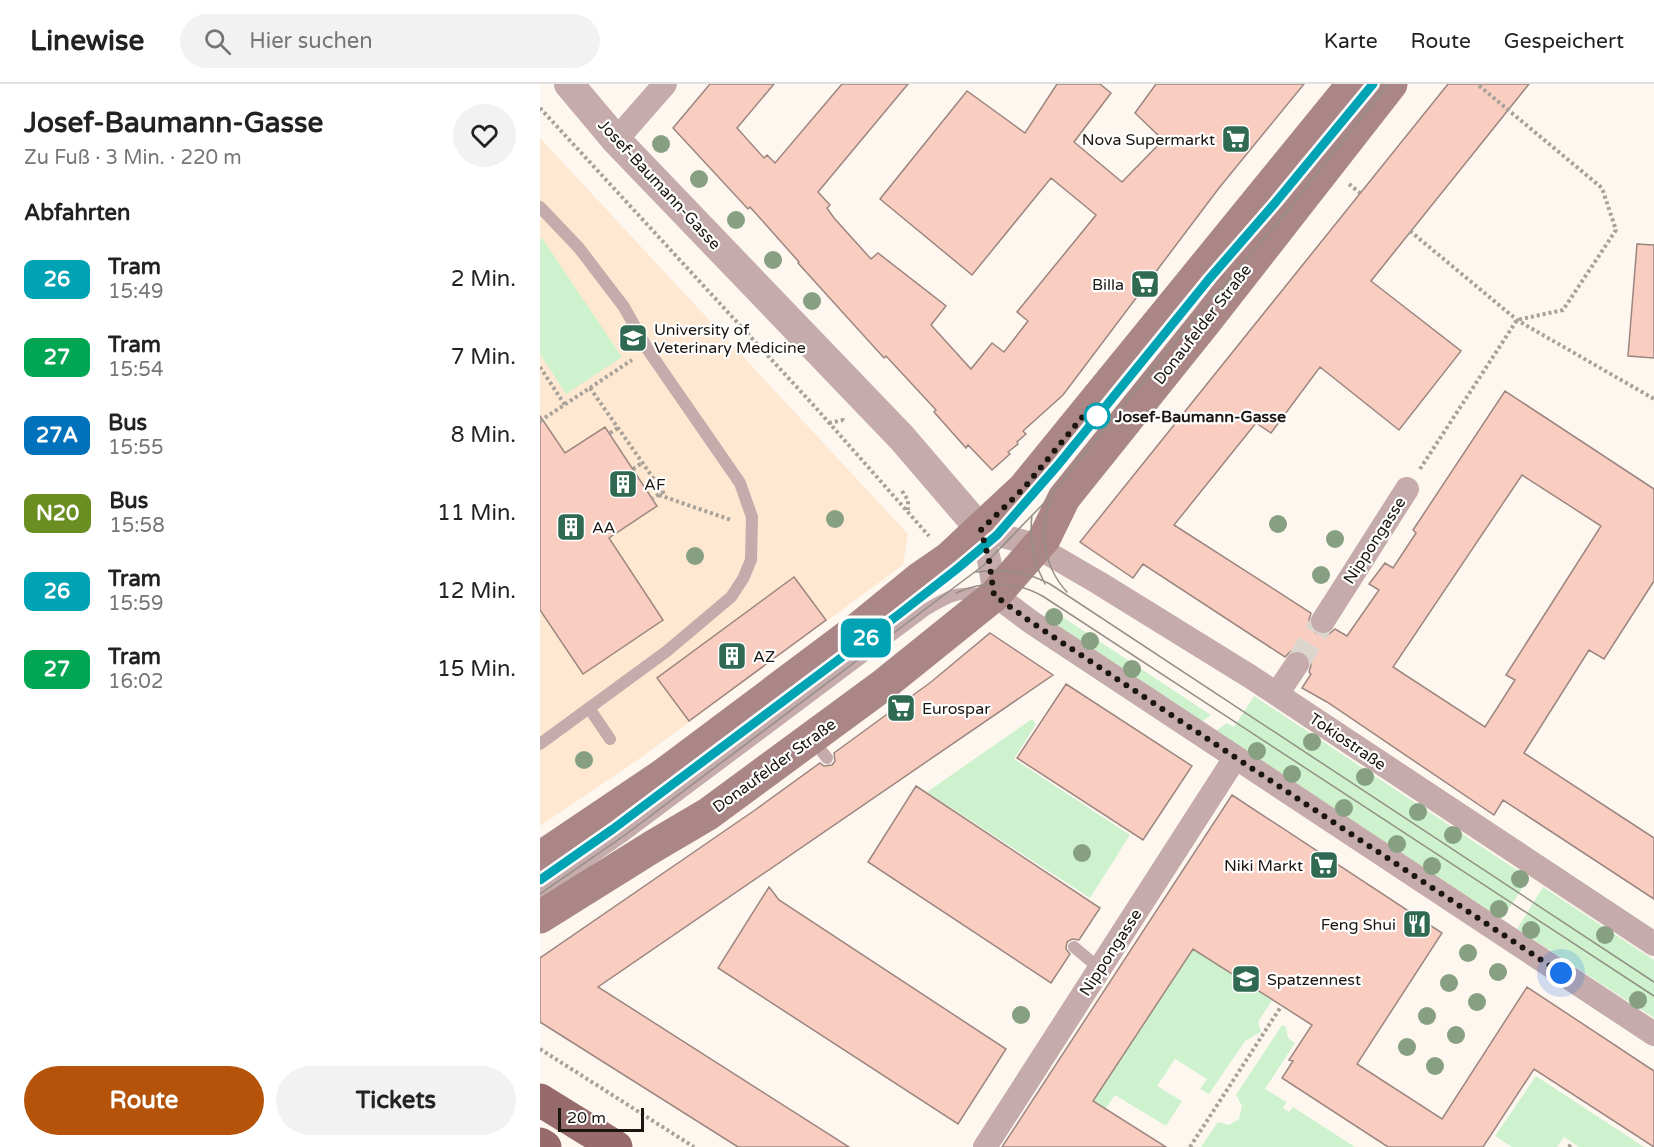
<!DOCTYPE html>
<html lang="de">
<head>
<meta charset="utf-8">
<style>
  :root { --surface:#fff; --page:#f2f2f2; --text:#222; --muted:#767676; --line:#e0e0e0; --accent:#b45309 }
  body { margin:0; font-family:"Varela Round",sans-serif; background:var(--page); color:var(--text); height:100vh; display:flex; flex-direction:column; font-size:22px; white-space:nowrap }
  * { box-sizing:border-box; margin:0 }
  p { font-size:20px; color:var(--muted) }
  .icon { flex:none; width:33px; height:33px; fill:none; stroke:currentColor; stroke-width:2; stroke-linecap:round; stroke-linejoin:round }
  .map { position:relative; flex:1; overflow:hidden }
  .details { display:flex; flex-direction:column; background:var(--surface); width:540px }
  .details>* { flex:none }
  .badge { padding:0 12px; border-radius:9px; font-size:21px; line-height:39px }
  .scale { position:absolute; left:18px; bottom:15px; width:86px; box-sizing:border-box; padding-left:6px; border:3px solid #1b1610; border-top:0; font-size:16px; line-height:21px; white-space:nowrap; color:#1b1610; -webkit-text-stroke:4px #fff; paint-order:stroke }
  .you { position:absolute; width:30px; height:30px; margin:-15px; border:4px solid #fff; border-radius:50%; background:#1a73e8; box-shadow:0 0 0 9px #1a73e833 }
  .map>.badge { position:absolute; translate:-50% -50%; box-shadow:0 0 0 3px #fff }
  h2 { padding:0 24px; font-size:22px; line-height:54px }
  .round { display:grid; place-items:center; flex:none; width:63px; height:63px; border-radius:32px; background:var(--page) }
  .head { display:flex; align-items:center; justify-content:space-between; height:102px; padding:0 24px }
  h1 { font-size:28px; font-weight:700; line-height:45px }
  .cta { display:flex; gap:12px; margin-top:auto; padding:12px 24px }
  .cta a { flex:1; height:69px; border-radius:36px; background:var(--accent); color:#fff; font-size:24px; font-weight:700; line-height:69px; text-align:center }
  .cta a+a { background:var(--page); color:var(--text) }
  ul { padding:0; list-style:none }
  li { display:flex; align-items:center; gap:18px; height:78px; padding:0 24px }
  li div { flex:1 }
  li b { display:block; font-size:22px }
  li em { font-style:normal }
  li .badge { min-width:66px; font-weight:700; text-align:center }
  header { display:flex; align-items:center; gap:36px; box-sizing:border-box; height:84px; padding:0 30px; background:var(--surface); border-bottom:2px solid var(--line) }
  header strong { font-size:28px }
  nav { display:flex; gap:33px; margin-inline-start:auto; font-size:21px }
  .search { width:420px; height:54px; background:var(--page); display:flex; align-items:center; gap:15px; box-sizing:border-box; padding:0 21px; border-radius:33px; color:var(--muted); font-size:22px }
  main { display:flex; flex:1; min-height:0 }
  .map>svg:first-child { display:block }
</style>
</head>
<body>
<header>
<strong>Linewise</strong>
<div class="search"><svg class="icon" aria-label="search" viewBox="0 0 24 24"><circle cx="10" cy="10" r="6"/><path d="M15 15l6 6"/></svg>Hier suchen</div>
<nav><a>Karte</a><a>Route</a><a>Gespeichert</a></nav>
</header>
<main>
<section class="details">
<div class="head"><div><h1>Josef-Baumann-Gasse</h1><p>Zu Fuß · 3 Min. · 220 m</p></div><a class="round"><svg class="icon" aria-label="heart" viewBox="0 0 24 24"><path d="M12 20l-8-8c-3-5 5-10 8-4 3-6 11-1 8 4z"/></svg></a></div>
<h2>Abfahrten</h2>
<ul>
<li><span class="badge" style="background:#00a3b4;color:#fff">26</span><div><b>Tram</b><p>15:49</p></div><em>2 Min.</em></li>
<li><span class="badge" style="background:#00a651;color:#fff">27</span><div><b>Tram</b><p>15:54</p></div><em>7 Min.</em></li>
<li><span class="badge" style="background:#0072bc;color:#fff">27A</span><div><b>Bus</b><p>15:55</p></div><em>8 Min.</em></li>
<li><span class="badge" style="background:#6b8e23;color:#fff">N20</span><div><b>Bus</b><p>15:58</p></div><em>11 Min.</em></li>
<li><span class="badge" style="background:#00a3b4;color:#fff">26</span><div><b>Tram</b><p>15:59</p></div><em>12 Min.</em></li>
<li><span class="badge" style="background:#00a651;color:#fff">27</span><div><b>Tram</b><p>16:02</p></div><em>15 Min.</em></li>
</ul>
<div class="cta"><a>Route</a><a>Tickets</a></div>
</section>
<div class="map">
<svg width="1114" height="1063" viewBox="0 0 1114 1063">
  <rect width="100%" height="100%" fill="#fef7f0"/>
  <path fill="#fee8d1" d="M0,54L368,450L363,481L99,675L0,742Z"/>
  <path fill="#cef2cd" d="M2,154L82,273L26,310L0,270V155Z
    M515,528L671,631L662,638L509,536Z
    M714,612L989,794L962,835L676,647L687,639L694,643Z
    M492,635L496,640L474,675L590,751L550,814L387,708Z
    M1003,803L1114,876V934L977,845Z
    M655,862L733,915L718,938L721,948L705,957L669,1010L660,1005L667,995L635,975L617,1002L642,1017L626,1042L575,1011L563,1028L550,1020Z
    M742,941L746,943L748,954L755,959L725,1005L747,1018L743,1024L749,1028L753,1023L815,1063H661L678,1038L689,1041L699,1035L702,1022L696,1011Z
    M996,992L1104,1063H1039L1024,1053L1017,1063H972L955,1052Z"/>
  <path fill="#f9cdc0" stroke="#9c8680" stroke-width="1.5" fill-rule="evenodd" d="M170,0H234L197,44L224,74L227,71L235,79L302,0H368L278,108L290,121L287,124L294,134L331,175L338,169L406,222L391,241L431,285L452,259L464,268L488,237L477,228L556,131L511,94L432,191L340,115L427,7L485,49L517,0H560L571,9L534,58L582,98L623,56L595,29L616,0H764L679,104L523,311L483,347L486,350L477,358L478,360L468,368L470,370L452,386L428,361L426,364L394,328L396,326L346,272L344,274L258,179L259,178L210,123L208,125L133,44Z
    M908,0H989L831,197L921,267L859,346L780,283L731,349L716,339L634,441L771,529L769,536L770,543L776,549L783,551L789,550L795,545L807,552L839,506L829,500L845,479L853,484L876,449L873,446L965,307L1114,405V497L1064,575L1049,566L984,669L1114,754V815L963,716L954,731L787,618L762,604L771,590L769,588L771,581L770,574L764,568L758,566L751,567L745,573L603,480L593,494L540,458ZM982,391L1061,442L966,591L975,596L945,643L853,583Z
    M1097,160L1114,161V274L1088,272Z
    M0,332L25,369L65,343L117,422L69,454L123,536L43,590L0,526Z
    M254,493L286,536L149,637L117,594Z
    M450,549L513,591L58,903L309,1063H198L0,938V874L215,726L280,679L284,682L292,681L295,677L294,669L391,598Z
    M526,600L652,682L603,756L477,674Z
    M376,702L560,824L539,856L532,855L527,858L526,865L530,870L511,899L328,778Z
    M692,711L902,849L817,980L902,1035L987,903L1114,987V1063L994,985L943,1063H848L742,994L753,977L749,976L772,941L653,865L553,1017L626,1063H462Z
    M229,803L239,816L466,965L418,1040L178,884Z"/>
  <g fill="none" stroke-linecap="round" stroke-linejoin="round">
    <path stroke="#dcd5ce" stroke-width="24" stroke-dasharray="24 12" stroke-linecap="butt" d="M757,580L783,537"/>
    <path stroke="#a7a19a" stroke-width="4" stroke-dasharray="3 3" stroke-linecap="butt" d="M0,24L276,324L389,452
      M809,100L820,109
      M870,147L977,236L1114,315
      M0,283L25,321
      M50,304L123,408L113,414
      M0,337L92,276
      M289,339L303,336L304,338
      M70,349L78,344
      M93,385L102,379
      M880,385L977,236L1023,226L1076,146L1062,104L937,0
      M362,407L368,416V426
      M119,411L191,436
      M0,965L154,1063
      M650,1063L742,921
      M1029,1063L1032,1058"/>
    <path stroke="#c5abab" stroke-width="12" d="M0,123L39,164L84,223L108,266L200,399L212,433L211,476L203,495L191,513L127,567L0,660
      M49,624L70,655
      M273,656L287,674
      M0,810L85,751L387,525C412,510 417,508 447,510
      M534,863L560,885"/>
    <path stroke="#c5abab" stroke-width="24" d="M76,56L125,0
      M441,446L449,476L455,511L491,538L1114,950
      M441,446L492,460L559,499L711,593L1114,860
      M783,537L867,405
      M737,610L757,580
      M445,1063L695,674"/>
    <path stroke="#c5abab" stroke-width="30" d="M29,0L76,56L362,354L441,446"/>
    <path stroke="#ab8686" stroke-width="33" d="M0,774L123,691L315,547L380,494L409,474L484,404L813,0
      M0,833L112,763L168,730L342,602L455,511L504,455L524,414L666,237L851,0"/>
    <path stroke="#976b6b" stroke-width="33" d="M0,1016L76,1063
      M0,1060L5,1063"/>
    <path stroke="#948e87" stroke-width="1.5" d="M512,413C498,445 503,482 527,508
      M492,431C489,457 493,478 505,500
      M435,488C465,485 482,486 510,500L1114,898
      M416,509C444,496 477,497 504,513L1114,912
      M0,796L73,745L358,531L418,484L457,451L518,381L668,195L735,119L834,0
      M0,810L85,751L444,481L504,419L630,264L744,131L848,0"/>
  </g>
  <g fill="#87a081">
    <circle cx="121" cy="60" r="9"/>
    <circle cx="159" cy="95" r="9"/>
    <circle cx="196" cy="136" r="9"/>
    <circle cx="233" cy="176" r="9"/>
    <circle cx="272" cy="217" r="9"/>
    <circle cx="295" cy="435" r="9"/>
    <circle cx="738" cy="440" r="9"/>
    <circle cx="795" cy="455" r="9"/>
    <circle cx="155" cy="472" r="9"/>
    <circle cx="781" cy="491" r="9"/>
    <circle cx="514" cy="533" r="9"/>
    <circle cx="550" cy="557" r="9"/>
    <circle cx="592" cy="585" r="9"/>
    <circle cx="772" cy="658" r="9"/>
    <circle cx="717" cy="667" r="9"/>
    <circle cx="44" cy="676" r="9"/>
    <circle cx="752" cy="690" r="9"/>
    <circle cx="825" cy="693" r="9"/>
    <circle cx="804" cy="724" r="9"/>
    <circle cx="878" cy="728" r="9"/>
    <circle cx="913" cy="751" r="9"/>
    <circle cx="857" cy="760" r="9"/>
    <circle cx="542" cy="769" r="9"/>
    <circle cx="892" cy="782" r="9"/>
    <circle cx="980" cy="795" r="9"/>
    <circle cx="959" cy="825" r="9"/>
    <circle cx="991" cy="846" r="9"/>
    <circle cx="1065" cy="851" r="9"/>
    <circle cx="928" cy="869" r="9"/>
    <circle cx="958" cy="888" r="9"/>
    <circle cx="909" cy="899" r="9"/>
    <circle cx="1098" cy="916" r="9"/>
    <circle cx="937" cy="918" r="9"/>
    <circle cx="481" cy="931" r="9"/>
    <circle cx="887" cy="932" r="9"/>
    <circle cx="916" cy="951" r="9"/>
    <circle cx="867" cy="963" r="9"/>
    <circle cx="895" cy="982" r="9"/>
  </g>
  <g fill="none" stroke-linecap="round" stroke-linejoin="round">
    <g stroke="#fff" stroke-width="14">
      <path id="line" d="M0,796L73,745L358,531L418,484L457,451L518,381L669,195L735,119L833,0"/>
    </g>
    <use href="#line" stroke="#00a3b4" stroke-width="9"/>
    <path stroke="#1b1610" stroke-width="6" stroke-dasharray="0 10.8" d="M557,332L549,325L484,404L441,446L449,476L454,511L491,538L1021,889"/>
  </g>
  <defs>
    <g id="supermarket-square" transform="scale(1.5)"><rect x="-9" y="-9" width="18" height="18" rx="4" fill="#306a53" stroke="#fff"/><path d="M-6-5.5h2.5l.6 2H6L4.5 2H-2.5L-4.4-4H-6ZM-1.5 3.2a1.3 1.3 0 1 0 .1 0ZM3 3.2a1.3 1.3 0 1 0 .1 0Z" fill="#fff"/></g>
    <g id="university-square" transform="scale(1.5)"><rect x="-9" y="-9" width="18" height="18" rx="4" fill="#306a53" stroke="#fff"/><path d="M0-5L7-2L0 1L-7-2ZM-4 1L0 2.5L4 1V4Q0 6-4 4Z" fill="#fff"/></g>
    <g id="building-square" transform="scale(1.5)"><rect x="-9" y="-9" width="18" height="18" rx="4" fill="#306a53" stroke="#fff"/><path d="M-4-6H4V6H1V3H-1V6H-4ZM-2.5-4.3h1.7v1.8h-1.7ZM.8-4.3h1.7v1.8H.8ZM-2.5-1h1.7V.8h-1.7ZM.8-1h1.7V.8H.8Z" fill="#fff"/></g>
    <g id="restaurant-square" transform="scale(1.5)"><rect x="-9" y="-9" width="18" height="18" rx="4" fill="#306a53" stroke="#fff"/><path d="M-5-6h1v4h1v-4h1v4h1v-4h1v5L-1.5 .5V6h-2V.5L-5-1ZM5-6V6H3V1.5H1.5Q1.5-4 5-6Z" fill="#fff"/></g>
    <g id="school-square" transform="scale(1.5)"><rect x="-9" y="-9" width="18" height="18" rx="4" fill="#306a53" stroke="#fff"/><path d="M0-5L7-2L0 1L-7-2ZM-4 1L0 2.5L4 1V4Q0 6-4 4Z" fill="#fff"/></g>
  </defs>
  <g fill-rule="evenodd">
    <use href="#supermarket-square" x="696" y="55"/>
    <use href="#supermarket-square" x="605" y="200"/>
    <use href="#university-square" x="93" y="254"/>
    <use href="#building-square" x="83" y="400"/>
    <use href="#building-square" x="31" y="443"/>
    <use href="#building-square" x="192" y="572"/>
    <use href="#supermarket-square" x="361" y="624"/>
    <use href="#supermarket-square" x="784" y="781"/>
    <use href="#restaurant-square" x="877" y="840"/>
    <use href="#school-square" x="706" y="895"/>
  </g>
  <circle fill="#fff" stroke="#00a3b4" stroke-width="3" cx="557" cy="332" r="12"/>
  <g text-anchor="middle" stroke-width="4.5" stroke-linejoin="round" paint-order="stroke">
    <g font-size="16" fill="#1b1610" stroke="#fff" text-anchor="start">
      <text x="675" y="61" text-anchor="end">Nova Supermarkt</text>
      <text x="584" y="206" text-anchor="end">Billa</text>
      <text x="114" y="251">University of<tspan x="114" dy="18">Veterinary Medicine</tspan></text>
      <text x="104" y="406">AF</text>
      <text x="52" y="449">AA</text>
      <text x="213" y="578">AZ</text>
      <text x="382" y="630">Eurospar</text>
      <text x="763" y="787" text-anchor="end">Niki Markt</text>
      <text x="856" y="846" text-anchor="end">Feng Shui</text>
      <text x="727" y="901">Spatzennest</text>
    </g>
    <g font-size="16" fill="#1b1610" stroke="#fff">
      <text transform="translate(120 100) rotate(47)" y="6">Josef-Baumann-Gasse</text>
      <text transform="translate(662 240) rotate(-52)" y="6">Donaufelder Straße</text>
      <text transform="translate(834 456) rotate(-57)" y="6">Nippongasse</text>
      <text transform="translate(808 657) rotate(34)" y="6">Tokiostraße</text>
      <text transform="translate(234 681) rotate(-36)" y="6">Donaufelder Straße</text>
      <text transform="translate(570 868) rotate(-57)" y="6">Nippongasse</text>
    </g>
    <g font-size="16" font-weight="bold" fill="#1b1610" stroke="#fff" text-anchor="start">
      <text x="575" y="338">Josef-Baumann-Gasse</text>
    </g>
  </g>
</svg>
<div class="scale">20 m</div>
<div class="you" style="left:1021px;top:889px"></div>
<b class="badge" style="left:326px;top:554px;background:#00a3b4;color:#fff">26</b>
</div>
</main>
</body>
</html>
